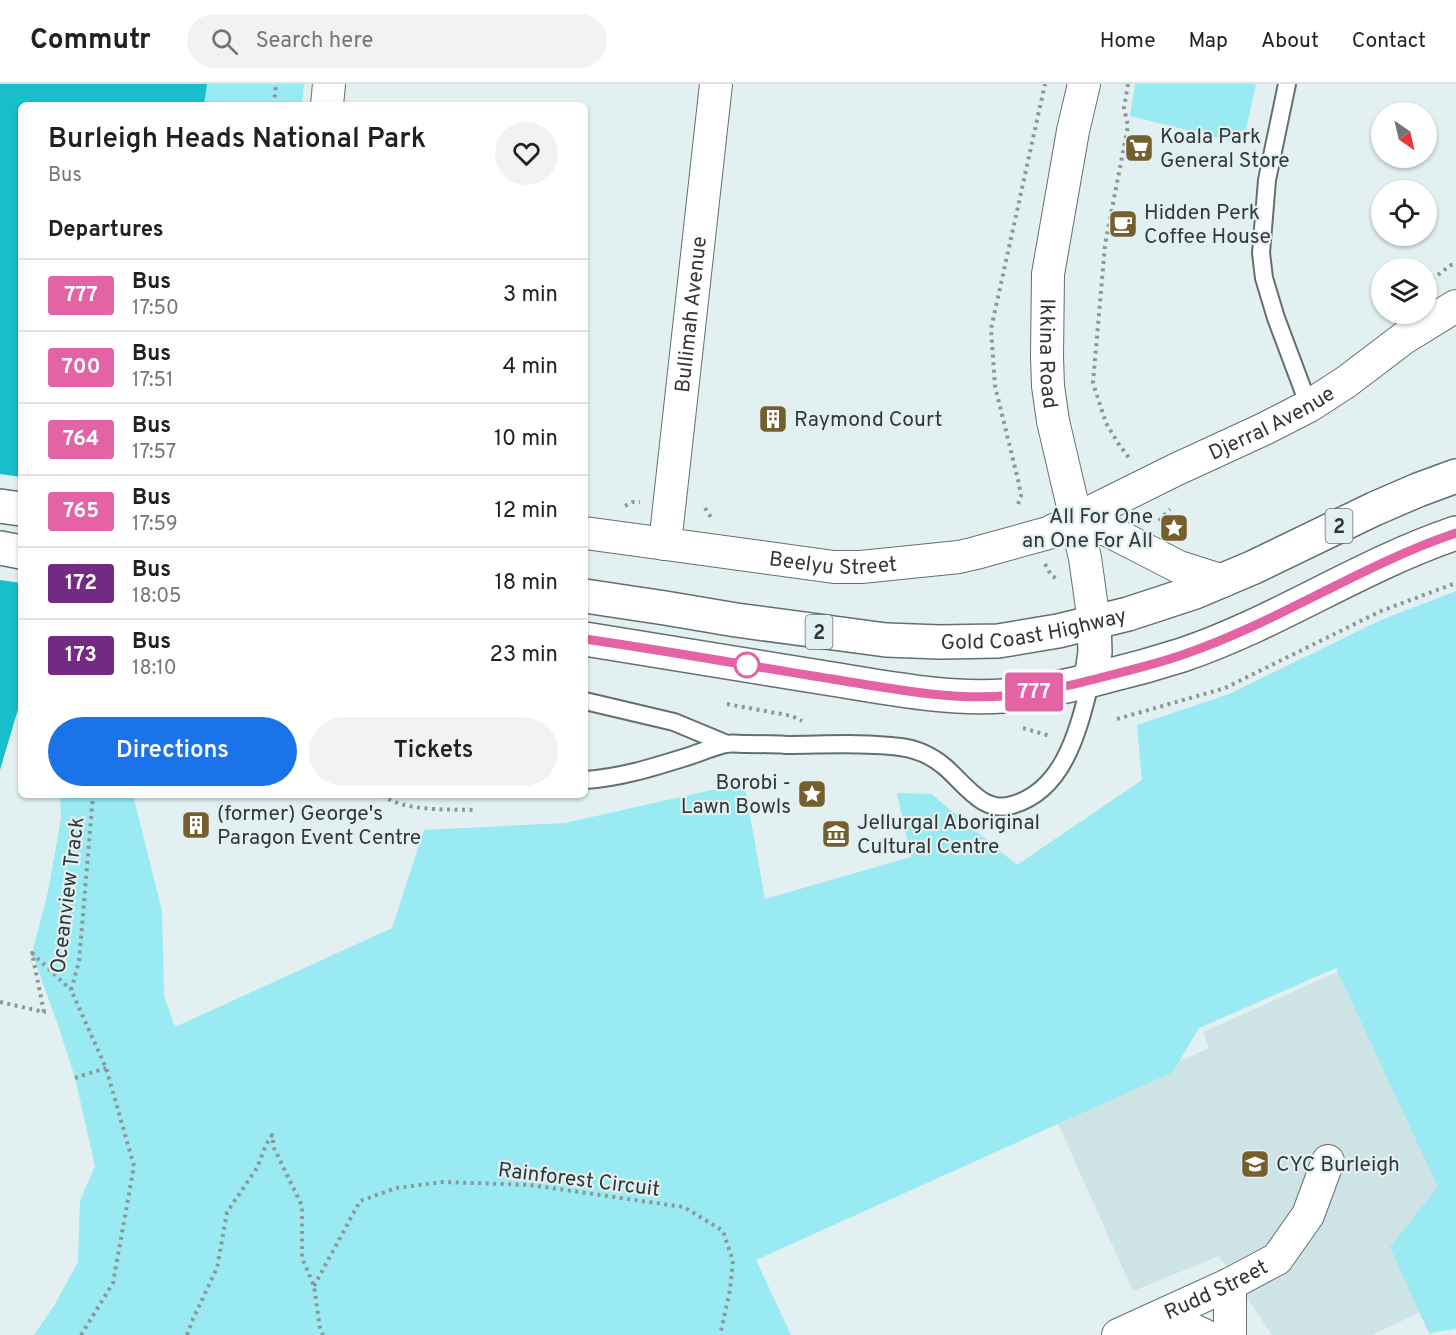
<!DOCTYPE html>
<html lang="en">
<head>
<meta charset="utf-8">
<style>
  :root { --surface:#fff; --page:#f2f2f2; --text:#202124; --muted:#757577; --line:#e0e0e0; --accent:#1a73e8 }
  body { margin:0; font-family:Overpass,sans-serif; background:var(--page); color:var(--text); height:100vh; display:flex; flex-direction:column; font-size:22px; white-space:nowrap }
  * { box-sizing:border-box; margin:0 }
  p { font-size:20px; color:var(--muted) }
  .icon { flex:none; width:33px; height:33px; fill:none; stroke:currentColor; stroke-width:2; stroke-linecap:round; stroke-linejoin:round }
  .map { position:relative; flex:1; overflow:hidden }
  .sheet { position:absolute; left:18px; top:18px; width:570px; height:696px; display:flex; flex-direction:column; background:var(--surface); border-radius:9px; box-shadow:0 2px 4px #0004 }
  .sheet>* { flex:none }
  .badge { padding:0 12px; border-radius:4px; font-size:21px; line-height:39px }
  .needle { width:39px; rotate:146deg }
  .fabs { position:absolute; left:1371px; top:18px; display:grid; gap:12px }
  .fabs a { display:grid; place-items:center; width:66px; height:66px; border-radius:50%; background:var(--surface); box-shadow:0 2px 4px #0004; font-size:30px }
  .map>.badge { position:absolute; translate:-50% -50%; box-shadow:0 0 0 3px #fff }
  h2 { padding:0 30px; font-size:22px; line-height:54px }
  .round { display:grid; place-items:center; flex:none; width:63px; height:63px; border-radius:32px; background:var(--page) }
  .overview { display:flex; align-items:center; justify-content:space-between; height:102px; padding:0 30px }
  h1 { font-size:28px; font-weight:600; line-height:45px }
  .button { display:flex; gap:12px; margin-top:auto; padding:12px 30px }
  .button a { flex:1; height:69px; border-radius:36px; background:var(--accent); color:#fff; font-size:24px; font-weight:600; line-height:69px; text-align:center }
  .button a+a { background:var(--page); color:var(--text) }
  ul { padding:0; list-style:none }
  li { display:flex; align-items:center; gap:18px; height:72px; padding:0 30px; border-top:2px solid var(--line) }
  li div { flex:1 }
  li b { display:block; font-size:22px }
  li em { font-style:normal }
  li .badge { min-width:66px; font-weight:700; text-align:center }
  header { display:flex; align-items:center; gap:36px; box-sizing:border-box; height:84px; padding:0 30px; background:var(--surface); border-bottom:2px solid var(--line) }
  header strong { font-size:28px }
  nav { display:flex; gap:33px; margin-inline-start:auto; font-size:21px }
  .search { width:420px; height:54px; background:var(--page); display:flex; align-items:center; gap:15px; box-sizing:border-box; padding:0 21px; border-radius:33px; color:var(--muted); font-size:22px }
  .map>svg:first-child { display:block }
</style>
</head>
<body>
<header>
<strong>Commutr</strong>
<div class="search"><svg class="icon" aria-label="search" viewBox="0 0 24 24"><circle cx="10" cy="10" r="6"/><path d="M15 15l6 6"/></svg>Search here</div>
<nav><a>Home</a><a>Map</a><a>About</a><a>Contact</a></nav>
</header>
<div class="map">
<svg width="1456" height="1251" viewBox="0 0 1456 1251">
  <rect width="100%" height="100%" fill="#e2f0f1"/>
  <path fill="#cee3e6" d="M1344,885L1456,1128V1211L1372,1251H1272L1219,1172L1133,1207L1055,1033L1209,964L1203,948Z"/>
  <path fill="#99eaf2" d="M207,0H304L302,21H204Z
    M1135,0H1256L1243,60L1130,32Z
    M1456,507V1245L1429,1249L1390,1163L1438,1103L1336,884L1199,944L1173,988L756,1176L791,1251H34L54,1222L78,1178L80,1117L95,1082L75,994L58,941L32,869L48,808L61,734L60,711H133L162,827L164,912L175,943L392,844L424,746L565,739L725,703L745,704L765,815L911,773L897,709L931,710L1017,781L1142,696L1137,641L1229,610L1381,536Z"/>
  <path fill="#17bfcc" d="M0,0H207L204,21H21V615L0,686Z"/>
  <path fill="#e2f0f1" d="M0,390L21,393V499L0,496Z"/>
  <g fill="none" stroke-linecap="round" stroke-linejoin="round">
    <g stroke="#646f70" stroke-width="20">
      <path id="service" d="M1287,0L1267,96L1261,169L1264,194L1276,234L1309,322
        M585,617L674,638L727,660
        M585,696C618,694 651,684 683,674C697,670 712,663 726,660C732,659 739,660 745,660C758,660 772,660 786,661C823,661 862,658 900,663C917,665 932,672 945,683C965,700 983,730 1012,721C1066,706 1079,642 1091,596"/>
    </g>
    <g stroke="#646f70" stroke-width="34">
      <g id="minor">
        <path id="s1" d="M1084,0L1073,47L1048,190L1047,272L1048,302L1053,337L1085,474L1094,538"/>
        <path d="M327,21L329,0"/>
        <path d="M1076,435L1109,447L1179,483L1223,497"/>
        <path id="s2" d="M585,449L834,483H861L959,473L976,469L1048,449L1175,386L1264,345L1309,322L1346,298L1404,254L1456,222"/>
        <path id="s3" d="M665,460L716,0"/>
        <path d="M1230,1200V1251"/>
        <path d="M1149,1238L1193,1246L1204,1251"/>
        <path id="s4" d="M1118,1251L1230,1200L1277,1175L1308,1131L1328,1077"/>
      </g>
    </g>
    <g stroke="#646f70" stroke-width="36">
      <g id="trunk">
        <path d="M0,422L21,425"/>
        <path d="M0,464L21,468"/>
        <path id="s5" d="M585,512L665,524L736,536L886,556L940,558L998,557L1058,547L1128,530L1195,508L1254,483L1374,425L1418,406L1456,392"/>
        <path d="M585,555C668,568 750,582 832,595C889,604 947,616 1004,612C1039,609 1073,601 1107,592C1132,586 1157,579 1182,571C1277,539 1361,481 1456,449"/>
        <path d="M1091,596L1095,568L1094,538"/>
      </g>
    </g>
    <path stroke="#8d9798" stroke-width="4" stroke-dasharray="3 4.5" stroke-linecap="butt" d="M1128,0L1124,24L1128,42L1105,161L1093,299L1106,339L1118,359L1129,374
      M274,21L276,0
      M1426,200L1451,181L1456,180
      M1018,420L1021,412L1019,400L995,302L991,245L1045,0
      M625,422L633,418H640
      M705,424L712,435
      M1159,437L1170,425
      M1045,480L1051,491L1057,495
      M727,620L792,632L802,637
      M1117,635L1225,604L1381,527L1456,499
      M1023,644L1050,652
      M382,711C405,728 447,725 475,726
      M0,918L44,928L32,869L71,906
      M75,994L106,984
      M314,1202L360,1117L396,1104L442,1098L530,1101L684,1123L723,1147L733,1177L730,1206L720,1251
      M81,1251L113,1199L134,1082L106,984L71,906L79,878L93,711
      M187,1251L193,1235L217,1184L227,1128L257,1084L266,1061L272,1051L274,1064L302,1122V1174L314,1202L320,1244L323,1251"/>
    <use href="#service" stroke="#fff" stroke-width="16"/>
    <use href="#minor" stroke="#fff" stroke-width="32"/>
    <use href="#trunk" stroke="#fff" stroke-width="33"/>
  </g>
  <g fill="none" stroke-linecap="round" stroke-linejoin="round">
    <g stroke="#fff" stroke-width="14">
      <path id="line" d="M585,555C668,567 750,582 832,595C889,604 947,616 1004,612C1041,609 1076,600 1111,591C1135,585 1159,579 1182,571C1277,539 1361,481 1456,449"/>
    </g>
    <use href="#line" stroke="#e463a4" stroke-width="9"/>
  </g>
  <defs>
    <g id="supermarket-square" transform="scale(1.5)"><rect x="-9" y="-9" width="18" height="18" rx="4" fill="#765f2f" stroke="#e2f0f1"/><path d="M-6-5.5h2.5l.6 2H6L4.5 2H-2.5L-4.4-4H-6ZM-1.5 3.2a1.3 1.3 0 1 0 .1 0ZM3 3.2a1.3 1.3 0 1 0 .1 0Z" fill="#fff"/></g>
    <g id="cafe-square" transform="scale(1.5)"><rect x="-9" y="-9" width="18" height="18" rx="4" fill="#765f2f" stroke="#e2f0f1"/><path d="M-5.5-4.5H6V0H3Q3 3.5 0 3.5H-2.5Q-5.5 3.5-5.5 0ZM3-3.2v2h1.7v-2ZM-6 4.5H4V6H-6Z" fill="#fff"/></g>
    <g id="building-square" transform="scale(1.5)"><rect x="-9" y="-9" width="18" height="18" rx="4" fill="#765f2f" stroke="#e2f0f1"/><path d="M-4-6H4V6H1V3H-1V6H-4ZM-2.5-4.3h1.7v1.8h-1.7ZM.8-4.3h1.7v1.8H.8ZM-2.5-1h1.7V.8h-1.7ZM.8-1h1.7V.8H.8Z" fill="#fff"/></g>
    <g id="sight-square" transform="scale(1.5)"><rect x="-9" y="-9" width="18" height="18" rx="4" fill="#765f2f" stroke="#e2f0f1"/><path d="M0-6L1.8-2.2L6-1.7L2.9 1.2L3.7 5.4L0 3.3L-3.7 5.4L-2.9 1.2L-6-1.7L-1.8-2.2Z" fill="#fff"/></g>
    <g id="museum-square" transform="scale(1.5)"><rect x="-9" y="-9" width="18" height="18" rx="4" fill="#765f2f" stroke="#e2f0f1"/><path d="M0-6L6-3V-2H-6V-3ZM-5-1h2V3h-2ZM-1-1h2V3h-2ZM3-1h2V3H3ZM-6 4H6V6H-6Z" fill="#fff"/></g>
    <g id="school-square" transform="scale(1.5)"><rect x="-9" y="-9" width="18" height="18" rx="4" fill="#765f2f" stroke="#e2f0f1"/><path d="M0-5L7-2L0 1L-7-2ZM-4 1L0 2.5L4 1V4Q0 6-4 4Z" fill="#fff"/></g>
  </defs>
  <g fill-rule="evenodd">
    <use href="#supermarket-square" x="1139" y="64"/>
    <use href="#cafe-square" x="1123" y="140"/>
    <use href="#building-square" x="773" y="335"/>
    <use href="#sight-square" x="1174" y="444"/>
    <use href="#sight-square" x="812" y="710"/>
    <use href="#building-square" x="196" y="741"/>
    <use href="#museum-square" x="836" y="750"/>
    <use href="#school-square" x="1255" y="1080"/>
  </g>
  <circle fill="#fff" stroke="#e463a4" stroke-width="3" cx="747" cy="581" r="12"/>
  <g text-anchor="middle" stroke-width="4.5" stroke-linejoin="round" paint-order="stroke">
    <g fill="#e2f0f1" stroke="#676e70" stroke-width="1.5">
      <rect x="1325.5" y="425" width="27" height="34" rx="4.5"/>
      <rect x="805.5" y="531" width="27" height="34" rx="4.5"/>
    </g>
    <g font-size="20" font-weight="bold" fill="#323738">
      <text x="1339" y="449">2</text>
      <text x="819" y="555">2</text>
    </g>
    <g font-size="21" fill="#323738" stroke="#e2f0f1" text-anchor="start">
      <text x="1160" y="59">Koala Park<tspan x="1160" dy="24">General Store</tspan></text>
      <text x="1144" y="135">Hidden Perk<tspan x="1144" dy="24">Coffee House</tspan></text>
      <text x="794" y="342">Raymond Court</text>
      <text x="1153" y="439" text-anchor="end">All For One<tspan x="1153" dy="24">an One For All</tspan></text>
      <text x="791" y="705" text-anchor="end">Borobi -<tspan x="791" dy="24">Lawn Bowls</tspan></text>
      <text x="217" y="736">(former) George's<tspan x="217" dy="24">Paragon Event Centre</tspan></text>
      <text x="857" y="745">Jellurgal Aboriginal<tspan x="857" dy="24">Cultural Centre</tspan></text>
      <text x="1276" y="1087">CYC Burleigh</text>
    </g>
    <g font-size="21" fill="#323738" stroke="#e2f0f1">
      <text dy="7" stroke="none"><textPath href="#s3" startOffset="231">Bullimah Avenue</textPath></text>
      <text dy="7" stroke="none"><textPath href="#s1" startOffset="273">Ikkina Road</textPath></text>
      <text dy="7" stroke="none"><textPath href="#s2" startOffset="718">Djerral Avenue</textPath></text>
      <text dy="7" stroke="none"><textPath href="#s2" startOffset="250">Beelyu Street</textPath></text>
      <text dy="7" stroke="none"><textPath href="#s5" startOffset="453">Gold Coast Highway</textPath></text>
      <text transform="translate(67 811) rotate(-83)" y="7">Oceanview Track</text>
      <text transform="translate(579 1095) rotate(7)" y="7">Rainforest Circuit</text>
      <text dy="7" stroke="none"><textPath href="#s4" startOffset="108">Rudd Street</textPath></text>
    </g>
  </g>
</svg>
<div class="fabs">
<a><svg class="needle" viewBox="-14 -14 28 28"><path d="M0-13l5 13h-10z" fill="#e53935"/><path d="M0 13l5-13h-10z" fill="#757577"/></svg></a>
<a><svg class="icon" aria-label="locate" viewBox="0 0 24 24"><circle cx="12" cy="12" r="6"/><path d="M12 2v4M12 18v4M2 12h4M18 12h4"/></svg></a>
<a><svg class="icon" aria-label="layers" viewBox="0 0 24 24"><path d="M12 4l9 5-9 5-9-5zM3 14l9 5 9-5"/></svg></a>
</div>
<b class="badge" style="left:1034px;top:608px;background:#e463a4;color:#fff">777</b>
<section class="sheet">
<div class="overview"><div><h1>Burleigh Heads National Park</h1><p>Bus</p></div><a class="round"><svg class="icon" aria-label="heart" viewBox="0 0 24 24"><path d="M12 20l-8-8c-3-5 5-10 8-4 3-6 11-1 8 4z"/></svg></a></div>
<h2>Departures</h2>
<ul>
<li><span class="badge" style="background:#e463a4;color:#fff">777</span><div><b>Bus</b><p>17:50</p></div><em>3 min</em></li>
<li><span class="badge" style="background:#e463a4;color:#fff">700</span><div><b>Bus</b><p>17:51</p></div><em>4 min</em></li>
<li><span class="badge" style="background:#e463a4;color:#fff">764</span><div><b>Bus</b><p>17:57</p></div><em>10 min</em></li>
<li><span class="badge" style="background:#e463a4;color:#fff">765</span><div><b>Bus</b><p>17:59</p></div><em>12 min</em></li>
<li><span class="badge" style="background:#732a82;color:#fff">172</span><div><b>Bus</b><p>18:05</p></div><em>18 min</em></li>
<li><span class="badge" style="background:#732a82;color:#fff">173</span><div><b>Bus</b><p>18:10</p></div><em>23 min</em></li>
</ul>
<div class="button"><a>Directions</a><a>Tickets</a></div>
</section>
</div>
</body>
</html>
